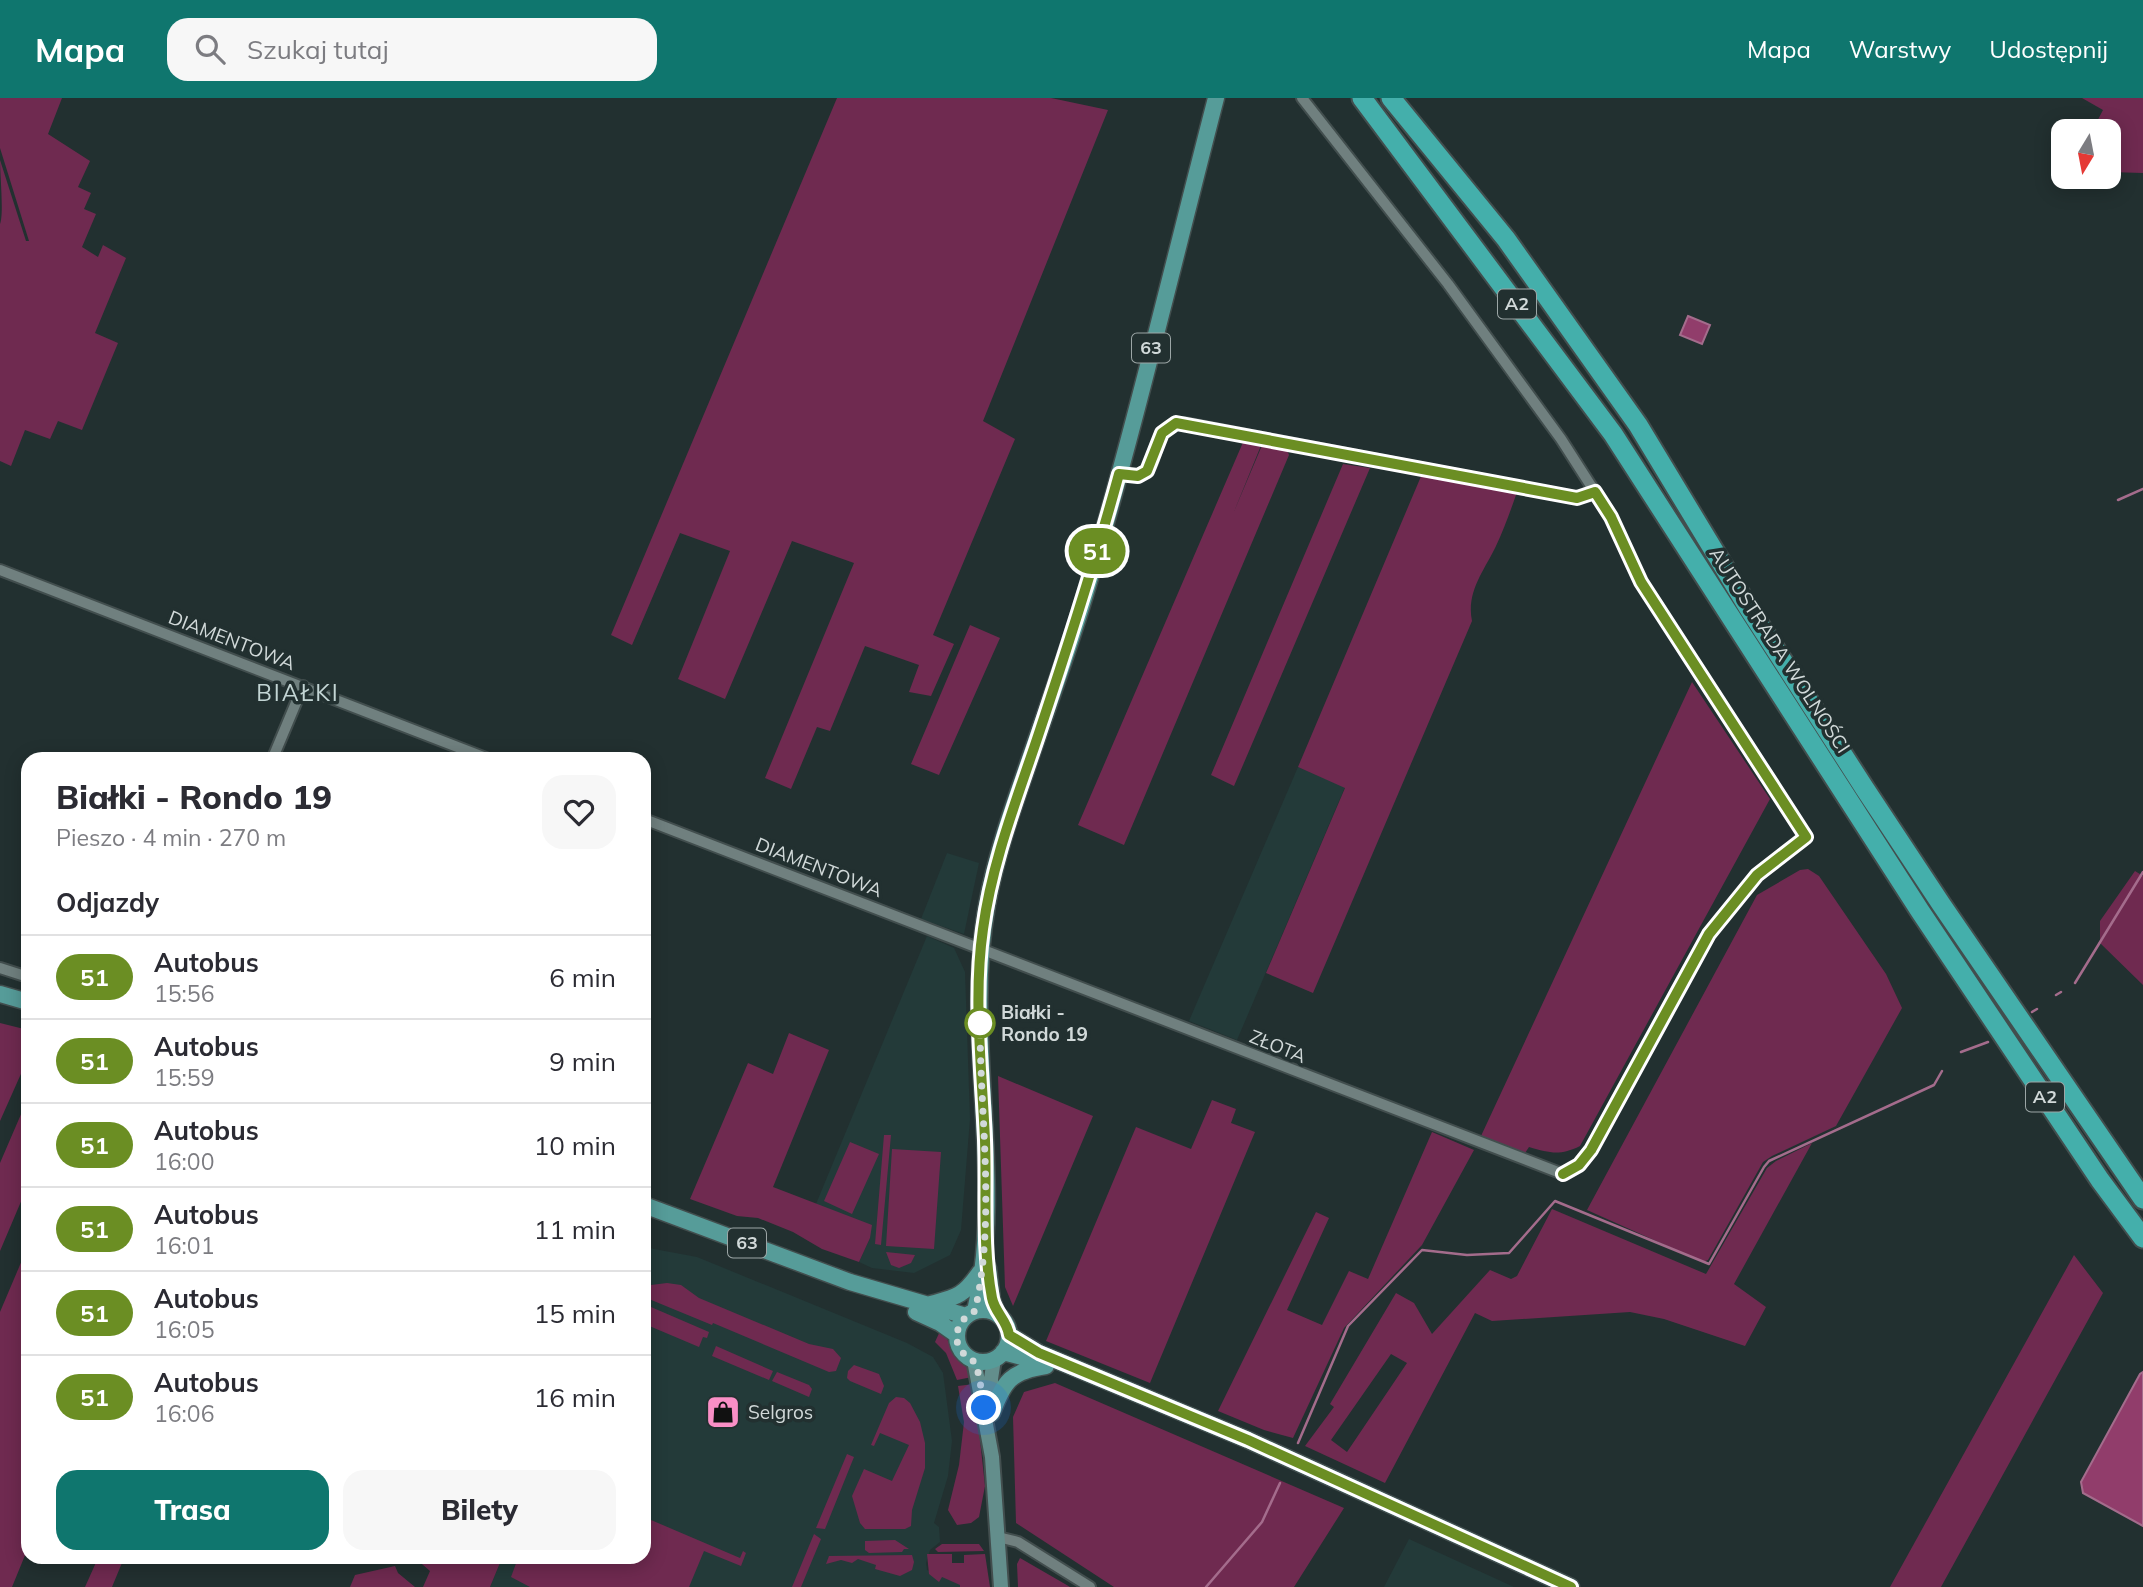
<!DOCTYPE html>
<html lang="pl">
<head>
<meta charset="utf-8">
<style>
  :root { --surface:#fff; --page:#f7f7f7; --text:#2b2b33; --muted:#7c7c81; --line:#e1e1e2; --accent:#0f766e }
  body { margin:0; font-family:Mulish,sans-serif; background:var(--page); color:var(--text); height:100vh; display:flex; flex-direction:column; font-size:26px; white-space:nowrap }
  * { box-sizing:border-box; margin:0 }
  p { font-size:23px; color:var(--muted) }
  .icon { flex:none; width:38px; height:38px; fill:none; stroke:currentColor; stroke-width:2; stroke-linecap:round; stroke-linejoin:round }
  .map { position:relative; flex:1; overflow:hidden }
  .side { position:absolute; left:21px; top:654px; width:630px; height:812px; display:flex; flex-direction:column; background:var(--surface); border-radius:21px; box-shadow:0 4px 18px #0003 }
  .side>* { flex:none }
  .badge { padding:0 14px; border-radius:23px; font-size:24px; line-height:46px }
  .needle { width:46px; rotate:190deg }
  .fabs { position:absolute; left:2051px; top:21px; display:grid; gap:14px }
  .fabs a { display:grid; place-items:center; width:70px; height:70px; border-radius:14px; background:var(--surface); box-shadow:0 4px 18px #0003; font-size:35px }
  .you { position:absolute; width:35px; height:35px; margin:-18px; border:5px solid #fff; border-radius:50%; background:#1a73e8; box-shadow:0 0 0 10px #1a73e833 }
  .map>.badge { position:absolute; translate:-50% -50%; box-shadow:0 0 0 4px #fff }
  h2 { padding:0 35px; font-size:26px; line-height:63px }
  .round { display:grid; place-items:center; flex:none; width:74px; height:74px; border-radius:21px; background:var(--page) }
  .summary { display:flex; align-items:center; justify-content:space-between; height:119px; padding:0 35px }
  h1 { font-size:33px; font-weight:800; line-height:52px }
  .button { display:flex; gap:14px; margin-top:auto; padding:14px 35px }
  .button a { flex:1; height:80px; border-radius:21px; background:var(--accent); color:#fff; font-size:28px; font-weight:800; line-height:80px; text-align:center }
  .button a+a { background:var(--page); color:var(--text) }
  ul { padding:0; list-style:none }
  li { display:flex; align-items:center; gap:21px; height:84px; padding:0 35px; border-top:2px solid var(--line) }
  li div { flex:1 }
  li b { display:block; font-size:26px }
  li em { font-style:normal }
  li .badge { min-width:77px; font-weight:700; text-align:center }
  header { display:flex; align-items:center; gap:42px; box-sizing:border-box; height:98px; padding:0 35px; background:var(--accent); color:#fff }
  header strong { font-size:33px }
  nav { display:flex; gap:38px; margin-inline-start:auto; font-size:24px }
  .search { width:490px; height:63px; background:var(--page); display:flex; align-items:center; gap:18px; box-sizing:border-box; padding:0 24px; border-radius:21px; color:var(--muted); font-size:26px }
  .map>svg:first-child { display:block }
</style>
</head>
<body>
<header>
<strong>Mapa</strong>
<div class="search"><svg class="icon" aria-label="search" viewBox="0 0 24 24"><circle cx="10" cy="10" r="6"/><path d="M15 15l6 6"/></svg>Szukaj tutaj</div>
<nav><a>Mapa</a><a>Warstwy</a><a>Udostępnij</a></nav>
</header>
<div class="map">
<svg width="2143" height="1489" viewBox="0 0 2143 1489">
  <rect width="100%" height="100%" fill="#223030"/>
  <path fill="#233a39" d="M1298,669L1345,689L1237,942L1189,923Z
    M947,755L979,765L964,836L921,821Z
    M927,838L954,850L965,874L970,1021L961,1132L950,1157L914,1175L872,1170L859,1164L870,1140L816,1106Z
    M644,1148L654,1151L697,1159L907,1245L933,1259L943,1275L952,1343L948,1378L934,1425L939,1429L940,1444L930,1452L926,1465L927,1472L961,1487L960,1489H490L502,1460H644Z
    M1409,1441L1514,1489H1384Z"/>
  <path fill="#6f2a50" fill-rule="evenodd" d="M0,0H62L48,36L90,63L78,89L91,95L84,111L96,116L82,149L98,159L103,147L126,160L95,235L118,245L82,332L58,323L50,341L25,332L11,368L0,363V126C4,117 0,76 0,62L26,143H29L0,50Z
    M837,0H1051L1108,12L983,323L1015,341L933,537L954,546L931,598L909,594L919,567L865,548L830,633L817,629L791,691L765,680L854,465L792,443L725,601L678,581L730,453L680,435L632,547L611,537Z
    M2082,0H2143V75L2109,74L2115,59L2109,54V33H2092L2103,12Z
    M1244,342L1262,345L1233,416L1263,345L1286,349L1289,357L1124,747L1078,727Z
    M1343,366L1370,370L1234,688L1211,677Z
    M1422,376L1515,390L1516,397C1510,414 1504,431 1496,448C1484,473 1466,494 1472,523L1313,895L1266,875L1345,690L1298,669Z
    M970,527L1000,540L939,677L911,666Z
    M1692,584L1770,701L1580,1048C1560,1058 1550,1055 1529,1049L1525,1055L1481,1038Z
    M1808,771L1819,778L1886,876L1902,910L1836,1028L1772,1058L1763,1064L1708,1162L1703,1164L1587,1112L1757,797L1800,772Z
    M2135,773L2143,778V887L2100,845V823Z
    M0,925L28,932V960L0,1023Z
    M789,935L829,952L773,1089L872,1127L870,1140L859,1164L822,1151L793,1134L758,1120L737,1118L690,1101L748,965L773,976Z
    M998,978L1093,1018L1013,1208L1005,1189Z
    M28,1000V1087L0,1153V1065Z
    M1212,1002L1236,1011L1231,1025L1255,1034L1150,1285L1046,1243L1136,1029L1191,1051Z
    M1432,1034L1474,1052L1422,1147L1344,1230L1293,1340L1264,1332L1218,1313L1316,1114L1329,1120L1287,1212L1322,1227L1349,1173L1368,1181Z
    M884,1037H891L881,1147L875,1146Z
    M850,1044L879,1056L852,1116L824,1103Z
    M1812,1045L1734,1186L1766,1209L1745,1248L1664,1221L1630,1214L1492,1223L1475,1215L1385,1385L1305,1348L1334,1309L1330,1306L1396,1195L1414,1205L1432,1236L1490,1172L1511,1181L1517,1178L1552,1111L1706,1176L1767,1070L1776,1063ZM1391,1256L1407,1265L1347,1354L1331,1342Z
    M892,1051L941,1054L934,1151L886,1148Z
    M28,1148V1450L12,1489H0V1214Z
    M886,1154L915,1157L911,1165L899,1170L891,1167Z
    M2074,1157L2103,1195L1941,1489H1890Z
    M667,1185L681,1187L699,1200L809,1246L833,1251L841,1260L836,1273L829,1274L713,1225L712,1227L644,1199V1190L651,1187Z
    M644,1206L709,1234L707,1240L703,1239L699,1249L647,1227L650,1220L644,1217Z
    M941,1231C948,1239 949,1248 955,1257C961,1265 969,1268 972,1279L957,1282L946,1255L935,1244Z
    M716,1248L773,1273L769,1282L712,1258Z
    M854,1267L879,1276L884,1288L881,1296L850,1283L847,1280L848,1273Z
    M777,1274L809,1287L812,1291L809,1299L772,1283Z
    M1055,1285L1344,1410L1294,1489H1114L1016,1425L1013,1319L1024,1294Z
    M974,1286L985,1388L979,1419L971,1425L957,1427L948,1412L959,1367L964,1324L958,1288Z
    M896,1299L904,1300L910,1305L920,1324L925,1345V1370L912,1412L911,1428L905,1431H865L860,1425L852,1398L864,1371L892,1383L909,1347L880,1335L874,1348L871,1347L889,1305Z
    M847,1356L854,1359L825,1431L816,1430Z
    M644,1419L740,1460L743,1453L746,1455L741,1468L704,1453L689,1489H530L511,1479L518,1460H644Z
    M814,1436L821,1441L801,1489H792Z
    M895,1442L909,1451H904L902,1454L869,1455L865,1452V1443Z
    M942,1446H979L984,1453L938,1454L935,1451Z
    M927,1456H952V1465H964V1457L985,1456L990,1489H960V1487L942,1479L939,1484L929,1476Z
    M912,1457L914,1464L912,1472L900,1478L875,1471L876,1467L858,1461L852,1465L841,1462L826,1466L829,1458Z
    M98,1460H124L112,1489H85Z
    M415,1460H502L490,1489H423L430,1473Z
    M1020,1460L1065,1486L1070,1489H1018L1017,1466Z
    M395,1468L398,1475L415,1489H350L355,1477Z"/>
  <path fill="#913d6b" stroke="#a46c8c" stroke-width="2" d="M1688,218L1710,227L1702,246L1680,237Z
    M2143,1274V1428L2083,1395L2081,1384L2140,1276Z"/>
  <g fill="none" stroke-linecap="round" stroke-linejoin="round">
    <path stroke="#a46c8c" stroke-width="2.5" d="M2118,402L2143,391
      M2075,885L2143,774
      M2056,897L2061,894
      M2032,914L2037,911
      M1961,954L1988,944
      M1298,1345L1348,1228L1422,1152L1467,1157L1509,1155L1555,1103L1709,1166L1764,1069L1769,1063L1934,987L1942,973
      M1206,1489L1262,1424L1280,1385"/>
    <g stroke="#424e4e" stroke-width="14">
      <path id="minor" d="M1119,376C1126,377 1134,380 1141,377C1163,368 1148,324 1184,325L1578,400L1595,394
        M0,472L491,662
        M272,662L303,588
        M644,721L1563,1076L1579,1067L1591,1052L1709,836L1757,777L1806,739L1641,484L1611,419L1561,341L1448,186L1302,0
        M0,870L28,879
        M998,1439L1018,1444L1090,1489"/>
    </g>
    <g stroke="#424e4e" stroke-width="18">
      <path id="secondary" d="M974,1262L992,1359L1001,1489
        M992,1312L991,1281L994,1261"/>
    </g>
    <g stroke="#424e4e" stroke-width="19">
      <path id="primary" d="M0,896L28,904
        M644,1107L850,1184L966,1218
        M988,1170L992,1202L997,1216
        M927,1207C956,1199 962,1200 980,1174
        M957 1238a26 26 0 1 1 52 0a26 26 0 1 1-52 0Z
        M975,1213C1006,1083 963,940 987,807C995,762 1010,718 1025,675C1045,616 1067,557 1085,497C1134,333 1173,166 1216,0
        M916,1214L940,1225L957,1237
        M1009,1237L1039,1255L1248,1342L1571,1489
        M1003,1254L1041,1264
        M992,1315C1004,1283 1011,1273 1046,1268"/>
    </g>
    <g stroke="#424e4e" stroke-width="23">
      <path id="motorway" d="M1362,0L1613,336L1920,813L2100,1082L2143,1140
        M1391,0L1506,141L1638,327L1748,509L1865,691L1941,806L2143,1101"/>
    </g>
    <use href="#minor" stroke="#70807f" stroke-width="10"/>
    <use href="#secondary" stroke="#638e8c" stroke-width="14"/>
    <use href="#primary" stroke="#569c99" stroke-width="16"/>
    <use href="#motorway" stroke="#44afab" stroke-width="19"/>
  </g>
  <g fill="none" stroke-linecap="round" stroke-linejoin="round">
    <g stroke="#fff" stroke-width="16">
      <path id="line" d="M1563,1076L1579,1067L1591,1052L1709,836L1757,777L1806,739L1641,484L1611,419L1595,394L1577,400L1176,325L1162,335L1147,373L1138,378L1119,376C1095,464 1067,551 1038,638C1017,701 992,764 983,831C973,900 982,972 985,1042C987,1095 982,1147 992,1200C995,1215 1007,1222 1009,1237L1039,1255L1248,1342L1571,1489"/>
    </g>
    <use href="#line" stroke="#6b8e23" stroke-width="10"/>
    <path stroke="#d1d9d9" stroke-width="7" stroke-dasharray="0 12.6" d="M980,925C980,1021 996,1119 975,1213C959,1220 950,1240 963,1255C968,1259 972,1260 975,1266C981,1279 981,1296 984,1310"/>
  </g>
  <defs>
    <g id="shop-square" transform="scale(1.75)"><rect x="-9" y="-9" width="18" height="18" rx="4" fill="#fa8fc6" stroke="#223030"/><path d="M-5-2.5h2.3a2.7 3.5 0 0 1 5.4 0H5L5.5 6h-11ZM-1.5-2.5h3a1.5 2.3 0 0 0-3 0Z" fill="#111"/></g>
  </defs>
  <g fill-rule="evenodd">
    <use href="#shop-square" x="723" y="1314"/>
  </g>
  <circle fill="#fff" stroke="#6b8e23" stroke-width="3.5" cx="980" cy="925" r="14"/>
  <g text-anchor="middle" stroke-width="7" stroke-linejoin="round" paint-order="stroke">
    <g fill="#223030" stroke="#9ca6a6" stroke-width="2">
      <rect x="1498" y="191.5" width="38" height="29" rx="5"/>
      <rect x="1132" y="235.5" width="38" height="29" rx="5"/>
      <rect x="2026" y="984.5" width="38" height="29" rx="5"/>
      <rect x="728" y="1130.5" width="38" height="29" rx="5"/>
    </g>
    <g font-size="18" font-weight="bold" fill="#d1d9d9">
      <text x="1517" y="212">A2</text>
      <text x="1151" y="256">63</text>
      <text x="2045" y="1005">A2</text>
      <text x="747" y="1151">63</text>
    </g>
    <g font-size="19" fill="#d1d9d9" stroke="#223030">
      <text transform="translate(232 542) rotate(21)" y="7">DIAMENTOWA</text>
      <text transform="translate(1780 552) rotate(57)" y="7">AUTOSTRADA WOLNOŚCI</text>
      <text transform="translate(819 769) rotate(21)" y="7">DIAMENTOWA</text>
      <text transform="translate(1278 948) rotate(22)" y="7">ZŁOTA</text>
    </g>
    <g font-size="19" font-weight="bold" fill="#d1d9d9" stroke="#223030" text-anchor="start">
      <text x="1001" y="921">Białki -<tspan x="1001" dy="22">Rondo 19</tspan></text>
    </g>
    <g font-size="19" fill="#d1d9d9" stroke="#223030" text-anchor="start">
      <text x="748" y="1321">Selgros</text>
    </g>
    <g font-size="23" letter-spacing="2" fill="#c3d5d4" stroke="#223030">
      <text x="298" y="603">BIAŁKI</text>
    </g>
  </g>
</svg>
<div class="fabs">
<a><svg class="needle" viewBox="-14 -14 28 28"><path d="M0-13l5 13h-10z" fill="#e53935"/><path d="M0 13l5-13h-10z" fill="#7c7c81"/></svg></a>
</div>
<div class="you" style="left:984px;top:1310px"></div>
<b class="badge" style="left:1097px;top:453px;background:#6b8e23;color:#fff">51</b>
<section class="side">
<div class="summary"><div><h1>Białki - Rondo 19</h1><p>Pieszo · 4 min · 270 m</p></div><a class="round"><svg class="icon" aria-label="heart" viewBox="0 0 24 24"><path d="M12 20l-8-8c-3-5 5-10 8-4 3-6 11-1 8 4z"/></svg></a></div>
<h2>Odjazdy</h2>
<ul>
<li><span class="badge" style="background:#6b8e23;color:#fff">51</span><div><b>Autobus</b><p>15:56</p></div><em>6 min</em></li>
<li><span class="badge" style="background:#6b8e23;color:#fff">51</span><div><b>Autobus</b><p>15:59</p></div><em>9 min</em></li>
<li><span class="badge" style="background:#6b8e23;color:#fff">51</span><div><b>Autobus</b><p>16:00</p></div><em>10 min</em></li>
<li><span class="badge" style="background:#6b8e23;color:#fff">51</span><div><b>Autobus</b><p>16:01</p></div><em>11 min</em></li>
<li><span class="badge" style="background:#6b8e23;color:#fff">51</span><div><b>Autobus</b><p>16:05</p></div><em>15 min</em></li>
<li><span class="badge" style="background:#6b8e23;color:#fff">51</span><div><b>Autobus</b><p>16:06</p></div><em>16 min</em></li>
</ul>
<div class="button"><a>Trasa</a><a>Bilety</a></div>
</section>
</div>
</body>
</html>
